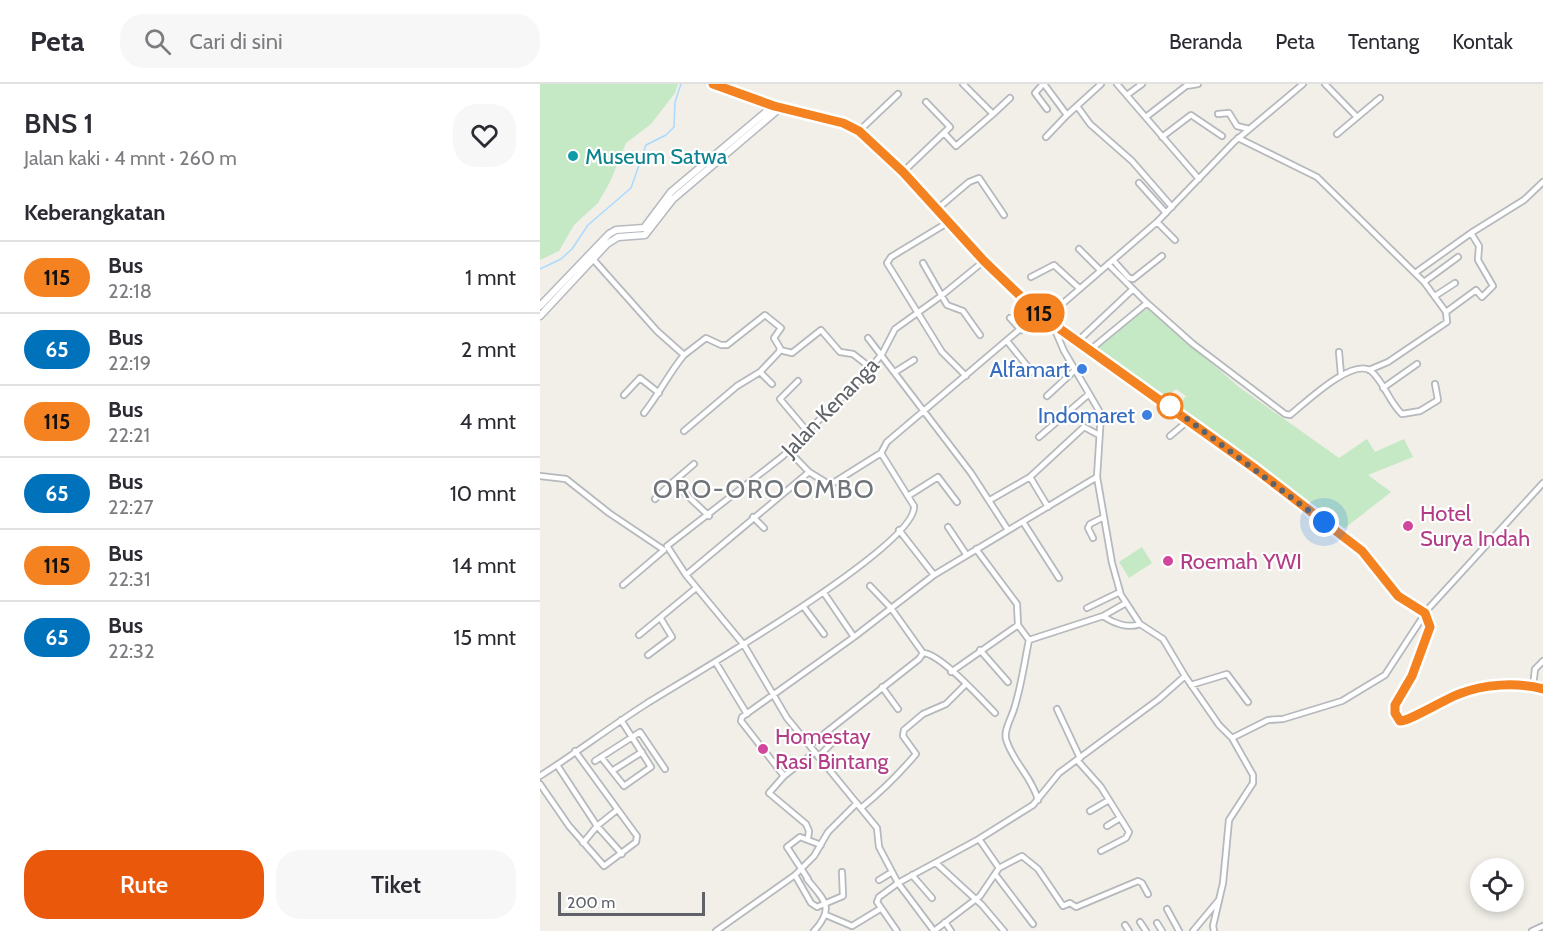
<!DOCTYPE html>
<html lang="id">
<head>
<meta charset="utf-8">
<style>
  :root { --surface:#fff; --page:#f7f7f7; --text:#2b2b33; --muted:#7c7c81; --line:#e1e1e2; --accent:#ea580c }
  body { margin:0; font-family:Cabin,sans-serif; background:var(--page); color:var(--text); height:100vh; display:flex; flex-direction:column; font-size:22px; white-space:nowrap }
  * { box-sizing:border-box; margin:0 }
  p { font-size:20px; color:var(--muted) }
  .icon { flex:none; width:33px; height:33px; fill:none; stroke:currentColor; stroke-width:2; stroke-linecap:round; stroke-linejoin:round }
  .map { position:relative; flex:1; overflow:hidden }
  .details { display:flex; flex-direction:column; background:var(--surface); width:540px }
  .details>* { flex:none }
  .badge { padding:0 12px; border-radius:20px; font-size:21px; line-height:39px }
  .buttons { position:absolute; left:930px; top:774px; display:grid; gap:12px }
  .buttons a { display:grid; place-items:center; width:54px; height:54px; border-radius:50%; background:var(--surface); box-shadow:0 3px 9px #0003; font-size:30px }
  .scale { position:absolute; left:18px; bottom:15px; width:147px; box-sizing:border-box; padding-left:6px; border:3px solid #5f6368; border-top:0; font-size:16px; line-height:21px; white-space:nowrap; color:#5f6368; -webkit-text-stroke:4px #fff; paint-order:stroke }
  .you { position:absolute; width:30px; height:30px; margin:-15px; border:4px solid #fff; border-radius:50%; background:#1a73e8; box-shadow:0 0 0 9px #1a73e833 }
  .map>.badge { position:absolute; translate:-50% -50%; box-shadow:0 0 0 3px #fff }
  h2 { padding:0 24px; font-size:22px; line-height:54px }
  .round { display:grid; place-items:center; flex:none; width:63px; height:63px; border-radius:24px; background:var(--page) }
  .headline { display:flex; align-items:center; justify-content:space-between; height:102px; padding:0 24px }
  h1 { font-size:28px; font-weight:600; line-height:45px }
  .button { display:flex; gap:12px; margin-top:auto; padding:12px 24px }
  .button a { flex:1; height:69px; border-radius:24px; background:var(--accent); color:#fff; font-size:24px; font-weight:600; line-height:69px; text-align:center }
  .button a+a { background:var(--page); color:var(--text) }
  ul { padding:0; list-style:none }
  li { display:flex; align-items:center; gap:18px; height:72px; padding:0 24px; border-top:2px solid var(--line) }
  li div { flex:1 }
  li b { display:block; font-size:22px }
  li em { font-style:normal }
  li .badge { min-width:66px; font-weight:700; text-align:center }
  header { display:flex; align-items:center; gap:36px; box-sizing:border-box; height:84px; padding:0 30px; background:var(--surface); border-bottom:2px solid var(--line) }
  header strong { font-size:28px }
  nav { display:flex; gap:33px; margin-inline-start:auto; font-size:21px }
  .search { width:420px; height:54px; background:var(--page); display:flex; align-items:center; gap:15px; box-sizing:border-box; padding:0 21px; border-radius:24px; color:var(--muted); font-size:22px }
  main { display:flex; flex:1; min-height:0 }
  .map>svg:first-child { display:block }
</style>
</head>
<body>
<header>
<strong>Peta</strong>
<div class="search"><svg class="icon" aria-label="search" viewBox="0 0 24 24"><circle cx="10" cy="10" r="6"/><path d="M15 15l6 6"/></svg>Cari di sini</div>
<nav><a>Beranda</a><a>Peta</a><a>Tentang</a><a>Kontak</a></nav>
</header>
<main>
<section class="details">
<div class="headline"><div><h1>BNS 1</h1><p>Jalan kaki · 4 mnt · 260 m</p></div><a class="round"><svg class="icon" aria-label="heart" viewBox="0 0 24 24"><path d="M12 20l-8-8c-3-5 5-10 8-4 3-6 11-1 8 4z"/></svg></a></div>
<h2>Keberangkatan</h2>
<ul>
<li><span class="badge" style="background:#f58220;color:#111">115</span><div><b>Bus</b><p>22:18</p></div><em>1 mnt</em></li>
<li><span class="badge" style="background:#0072bc;color:#fff">65</span><div><b>Bus</b><p>22:19</p></div><em>2 mnt</em></li>
<li><span class="badge" style="background:#f58220;color:#111">115</span><div><b>Bus</b><p>22:21</p></div><em>4 mnt</em></li>
<li><span class="badge" style="background:#0072bc;color:#fff">65</span><div><b>Bus</b><p>22:27</p></div><em>10 mnt</em></li>
<li><span class="badge" style="background:#f58220;color:#111">115</span><div><b>Bus</b><p>22:31</p></div><em>14 mnt</em></li>
<li><span class="badge" style="background:#0072bc;color:#fff">65</span><div><b>Bus</b><p>22:32</p></div><em>15 mnt</em></li>
</ul>
<div class="button"><a>Rute</a><a>Tiket</a></div>
</section>
<div class="map">
<svg width="1003" height="847" viewBox="0 0 1003 847">
  <rect width="100%" height="100%" fill="#f1efe8"/>
  <path fill="#c5e8c5" d="M0,0H138L135,9L111,40L86,59L70,98L58,119L34,141L19,167L0,176Z
    M606,222L699,303L799,374L827,355L835,368L864,355L873,373L828,391L851,408L801,447L637,324L646,312L636,305L625,314L556,264Z
    M602,463L612,479L589,494L579,478Z"/>
  <g fill="none" stroke-linecap="round" stroke-linejoin="round">
    <path stroke="#aadaff" stroke-width="1.5" d="M0,185L21,175L32,165L48,141L91,104L106,61L126,51L134,43L135,18L141,0"/>
    <g stroke="#b5b8bc" stroke-width="8">
      <path id="street" d="M503,0L495,9L507,25
        M504,0L527,31L506,53
        M577,0L659,95
        M785,0L816,32
        M587,11L602,0
        M537,22L550,40L592,77L632,123
        M453,30L470,14
        M678,30L689,29L697,42L709,45
        M527,31L561,0
        M606,33L646,2L658,0
        M319,47L358,10
        M404,49L416,62L453,30L423,0
        M797,50L840,14
        M622,53L651,31L682,52
        M698,54L777,93L884,198
        M363,88L410,43L386,18
        M599,99L626,129
        M396,126L429,98L439,94L464,131
        M617,138L635,156
        M407,139L351,173L347,179L402,268L426,292
        M931,149L984,116L1003,98
        M539,165L560,186
        M52,174L117,247L144,271L166,254L181,261H187L225,231L241,244L234,254L240,264L239,268L220,288L197,302L144,347
        M573,176L589,194L593,195L622,172
        M383,179L407,221L423,227L440,251
        M568,180L607,219
        M875,189L931,149L939,162L938,176L953,202L942,213L936,206L906,228
        M491,193L514,181L539,204
        M895,212L915,199
        M470,234L481,246
        M506,234L617,138L694,58L763,0
        M512,239L524,267L561,330L557,393L572,479L581,511L600,540L623,555L645,592L679,641L692,654L713,691V699L689,736L683,799L673,842L674,847
        M328,254L431,389L468,446
        M467,257L492,288
        M538,257L593,205
        M240,266L252,269L281,246L300,268L313,270L331,284
        M550,266L607,219L653,260L745,330L750,331C764,320 812,273 831,287C844,298 849,318 862,330L880,327L898,316L895,300
        M799,268L801,291
        M829,286L848,278L907,238L906,228L884,198L918,173
        M220,288L232,300
        M355,288L374,276
        M258,297L240,315L267,347
        M843,304L877,280
        M84,311L100,294L119,309
        M507,312L535,286
        M104,329C119,310 129,289 144,271
        M630,352L649,336
        M499,353L549,310
        M248,366L269,388L290,401L341,369L347,358L499,229
        M154,380L133,398L169,432
        M0,392L26,395L69,429L124,466
        M490,393L508,423
        M368,412L398,393L417,418
        M115,415L133,398
        M450,416L490,393L544,343L559,351
        M213,433L224,444
        M483,438L519,494
        M408,443L426,470
        M359,446L394,491
        M553,454L548,444L550,440L564,433
        M436,465L477,520L478,541L489,556C484,580 481,605 473,628C470,636 464,647 466,655C472,677 492,693 498,716
        M146,491L269,388
        M83,501L124,466
        M284,509L314,553
        M263,522L284,550
        M547,524L580,508
        M563,532C573,539 588,545 600,540
        M99,551L156,504
        M489,556L563,532L586,519
        M440,566L468,598
        M383,569C400,569 442,616 455,629
        M108,571L132,553L121,535
        M176,579L207,630
        M411,588L478,541
        M651,601L687,590L708,618
        M993,602L995,585L1003,577
        M342,603L358,625
        M517,625L540,674
        M692,654L728,636L743,635L802,617L845,591L888,525L1003,399
        M270,661L379,575L383,569L351,524L330,502
        M61,673L84,702L111,683L81,636
        M278,673L293,658
        M537,676L561,703L589,748L586,754L561,767
        M55,677L100,648L125,685
        M17,681L57,742L82,770
        M72,687L102,668
        M0,692C36,669 70,643 106,620C145,595 378,462 374,422L341,369
        M244,692L201,637L202,633L314,553L394,491L557,393
        M0,700L29,742L64,782L96,758L97,752L35,667
        M321,724C342,707 359,690 376,670L363,652L364,646L383,630L406,620L426,600
        M550,727L569,716
        M567,742L580,734
        M268,754L269,747L266,740L229,709L244,692L275,668
        M439,755L459,784
        M43,759L57,742L77,726
        M396,779L442,821L464,847
        M455,790L493,840
        M255,791L271,819L277,823L303,812L302,788
        M372,791L392,814
        M267,795C285,817 295,824 274,847
        M268,795L247,763L260,753L281,761
        M339,796L352,788
        M627,825L639,847
        M286,831L312,842L340,825
        M405,838L411,847
        M600,838L606,847
        M617,839L622,847
        M585,841L589,847
        M176,847L255,791L274,772L288,748L317,719
        M357,847L337,818L339,813L358,799L339,763L337,744L247,634L204,561L146,491L127,462L243,372L327,288L342,270L355,245L401,212L444,177
        M394,847L358,799L439,755L493,721L519,689L619,615L645,592
        M394,847L440,812L459,784L482,772L498,785L523,822L530,819L536,823L598,797L602,799L608,810
        M653,847L678,817
        M992,847L1003,842"/>
    </g>
    <g stroke="#b6babf" stroke-width="9">
      <path id="secondary" d="M173,0L233,22L303,39L319,47L363,88L427,160L499,229L717,386L822,467L858,512L885,529L890,543L873,588L855,621V629L860,637C868,638 907,614 919,610C944,600 977,598 1003,605
        M0,222L69,150L76,146L104,144L131,108L233,22
        M0,232L67,160L78,153L105,151L133,115L240,24"/>
    </g>
    <use href="#street" stroke="#fff" stroke-width="4.5"/>
    <use href="#secondary" stroke="#fff" stroke-width="6"/>
  </g>
  <g fill="none" stroke-linecap="round" stroke-linejoin="round">
    <g stroke="#fff" stroke-width="14">
      <path id="line" d="M173,0L234,22L303,39L319,47L363,88L444,177L499,230L717,386L822,467L858,512L885,529L890,543L872,592L855,621V629L860,637C868,638 907,614 919,610C944,600 977,598 1003,605"/>
    </g>
    <use href="#line" stroke="#f58220" stroke-width="9"/>
    <path stroke="#5f6368" stroke-width="6" stroke-dasharray="0 10.8" d="M630,322L784,438"/>
  </g>
  <circle fill="#0f9aa8" stroke="#fff" stroke-width="2" cx="33" cy="72" r="6"/>
  <g fill="#3f7fe0" stroke="#fff" stroke-width="2">
    <circle cx="542" cy="285" r="6"/>
    <circle cx="607" cy="331" r="6"/>
  </g>
  <circle fill="#fff" stroke="#f58220" stroke-width="3" cx="630" cy="322" r="12"/>
  <g fill="#d1479c" stroke="#fff" stroke-width="2">
    <circle cx="868" cy="442" r="6"/>
    <circle cx="628" cy="477" r="6"/>
    <circle cx="223" cy="665" r="6"/>
  </g>
  <g text-anchor="middle" stroke-width="4.5" stroke-linejoin="round" paint-order="stroke">
    <g font-size="22" fill="#0d838f" stroke="#fff" text-anchor="start">
      <text x="45" y="80">Museum Satwa</text>
    </g>
    <g font-size="22" fill="#366cbe" stroke="#fff" text-anchor="end">
      <text x="530" y="293">Alfamart</text>
      <text x="595" y="339">Indomaret</text>
    </g>
    <g font-size="22" fill="#5f6368" stroke="#fff">
      <text transform="translate(290 323) rotate(-46)" y="8">Jalan Kenanga</text>
    </g>
    <g font-size="22" fill="#b23c85" stroke="#fff" text-anchor="start">
      <text x="880" y="437">Hotel<tspan x="880" dy="25">Surya Indah</tspan></text>
      <text x="640" y="485">Roemah YWI</text>
      <text x="235" y="660">Homestay<tspan x="235" dy="25">Rasi Bintang</tspan></text>
    </g>
    <g font-size="26" letter-spacing="1.5" fill="#70757a" stroke="#fff">
      <text x="224" y="414">ORO-ORO OMBO</text>
    </g>
  </g>
</svg>
<div class="buttons">
<a><svg class="icon" aria-label="locate" viewBox="0 0 24 24"><circle cx="12" cy="12" r="6"/><path d="M12 2v4M12 18v4M2 12h4M18 12h4"/></svg></a>
</div>
<div class="scale">200 m</div>
<div class="you" style="left:784px;top:438px"></div>
<b class="badge" style="left:499px;top:229px;background:#f58220;color:#111">115</b>
</div>
</main>
</body>
</html>
